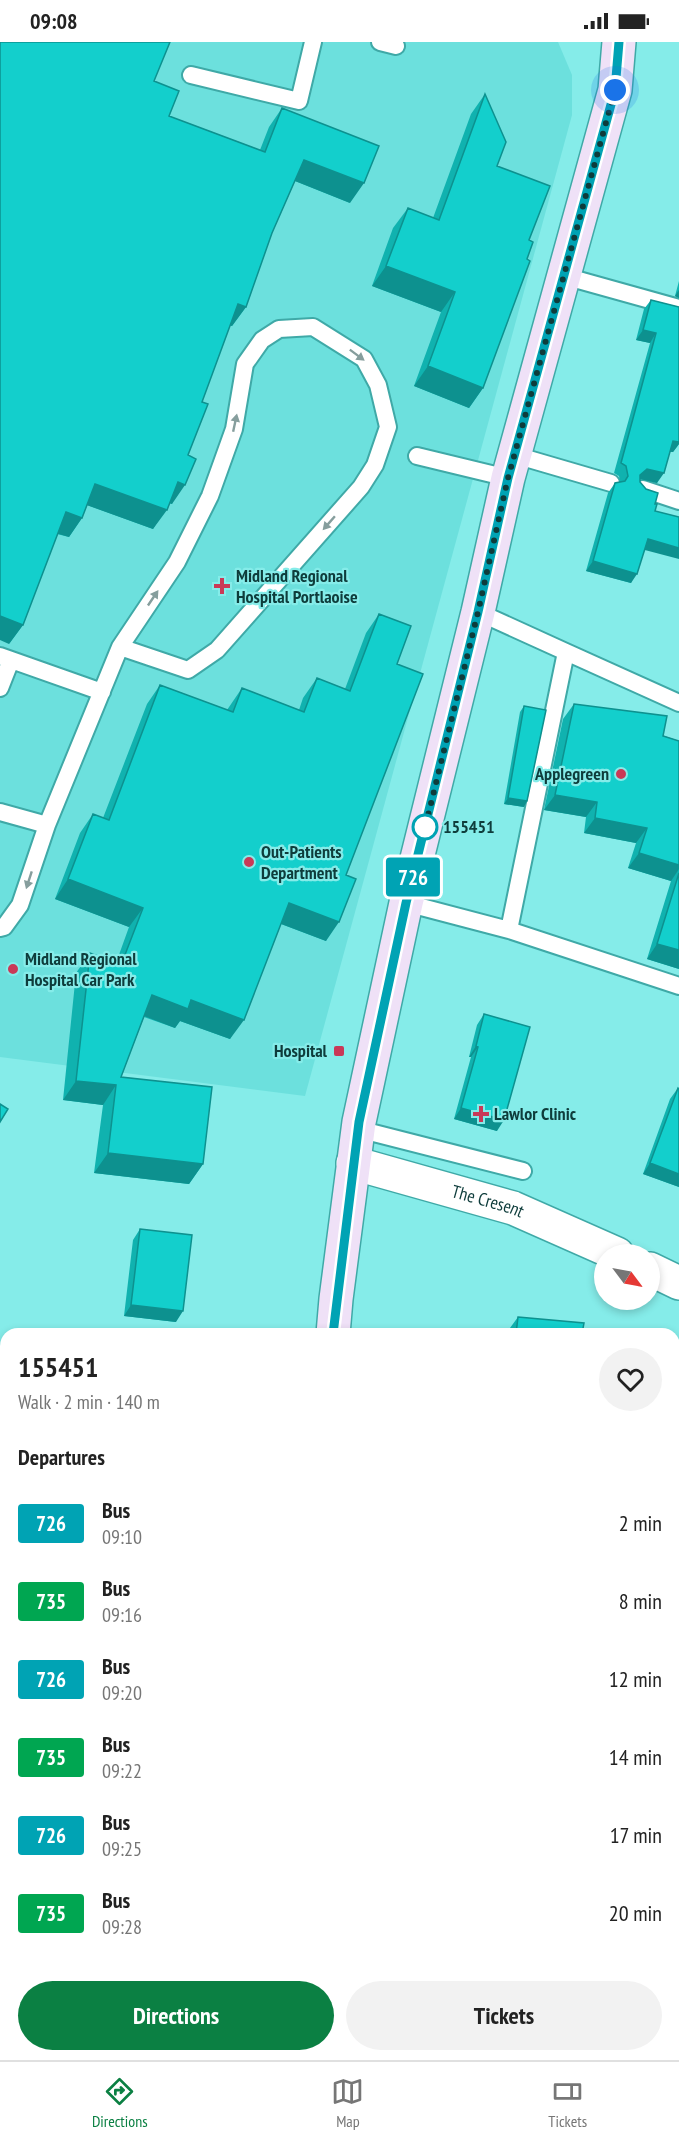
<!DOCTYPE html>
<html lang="en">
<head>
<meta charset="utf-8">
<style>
  :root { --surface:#fff; --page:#f2f2f2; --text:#222; --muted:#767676; --line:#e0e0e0; --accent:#0b8043 }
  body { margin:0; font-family:"PT Sans Narrow",sans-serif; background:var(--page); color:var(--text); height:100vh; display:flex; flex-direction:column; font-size:22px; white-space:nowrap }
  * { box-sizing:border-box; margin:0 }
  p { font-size:20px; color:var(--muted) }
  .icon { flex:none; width:33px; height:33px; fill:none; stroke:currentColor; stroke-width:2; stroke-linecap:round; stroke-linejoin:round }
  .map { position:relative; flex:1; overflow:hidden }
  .panel { position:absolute; left:0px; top:1286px; width:680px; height:734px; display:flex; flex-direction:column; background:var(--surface); border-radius:18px 18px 0 0; box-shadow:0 3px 9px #0003 }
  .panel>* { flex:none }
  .badge { padding:0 12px; border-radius:4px; font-size:21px; line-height:39px }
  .needle { width:39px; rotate:122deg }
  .buttons { position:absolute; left:594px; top:1202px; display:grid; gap:12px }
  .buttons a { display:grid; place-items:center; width:66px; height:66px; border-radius:50%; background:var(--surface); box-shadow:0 3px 9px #0003; font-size:30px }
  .you { position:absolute; width:30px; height:30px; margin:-15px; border:4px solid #fff; border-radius:50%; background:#1a73e8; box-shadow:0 0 0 9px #1a73e833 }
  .map>.badge { position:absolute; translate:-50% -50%; box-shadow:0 0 0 3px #fff }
  h2 { padding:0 18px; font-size:22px; line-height:54px }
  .round { display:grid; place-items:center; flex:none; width:63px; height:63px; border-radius:32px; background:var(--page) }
  .overview { display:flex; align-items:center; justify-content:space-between; height:102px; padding:0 18px }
  h1 { font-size:28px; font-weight:600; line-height:45px }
  .action { display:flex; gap:12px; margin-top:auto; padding:12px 18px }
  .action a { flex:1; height:69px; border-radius:36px; background:var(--accent); color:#fff; font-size:24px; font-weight:600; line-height:69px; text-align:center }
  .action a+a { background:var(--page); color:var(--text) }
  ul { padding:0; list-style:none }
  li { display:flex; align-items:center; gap:18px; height:78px; padding:0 18px }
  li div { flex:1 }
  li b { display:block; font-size:22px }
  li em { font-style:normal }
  li .badge { min-width:66px; font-weight:700; text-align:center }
  .status { display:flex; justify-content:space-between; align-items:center; height:42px; padding:0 30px; background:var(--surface); direction:ltr }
  .status svg { height:16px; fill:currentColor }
  .tabs { display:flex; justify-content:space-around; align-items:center; height:84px; border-top:2px solid var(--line); background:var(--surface); font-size:16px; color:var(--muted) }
  .tabs a { display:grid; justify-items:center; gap:3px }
  .tabs .selected { color:var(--accent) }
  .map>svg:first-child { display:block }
</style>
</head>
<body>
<div class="status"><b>09:08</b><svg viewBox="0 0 49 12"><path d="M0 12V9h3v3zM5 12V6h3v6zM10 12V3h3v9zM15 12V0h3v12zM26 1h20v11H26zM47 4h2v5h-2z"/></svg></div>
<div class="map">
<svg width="679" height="2018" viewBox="0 0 679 2018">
  <defs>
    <pattern id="grass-tufts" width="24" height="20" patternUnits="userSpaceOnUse" patternTransform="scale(1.5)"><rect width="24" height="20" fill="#78cecb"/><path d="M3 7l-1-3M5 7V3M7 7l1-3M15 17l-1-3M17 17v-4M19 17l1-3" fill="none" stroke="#61a8a6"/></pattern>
  </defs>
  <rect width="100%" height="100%" fill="#85ece9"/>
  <path fill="#6ce0dd" d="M0,0H558L572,33V73L305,1054L0,1015Z"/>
  <path fill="url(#grass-tufts)" d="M674,1306L679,1307V1539L674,1537Z"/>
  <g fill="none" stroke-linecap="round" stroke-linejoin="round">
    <g stroke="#3fa9a7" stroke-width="20">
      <path id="lane" d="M380,0L396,4
        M191,33L299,59L313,0
        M564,234L679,266
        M515,413L611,441
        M417,414L508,436
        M643,447L679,459
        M566,610L679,661
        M0,614L102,650
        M0,646L11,618
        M0,770L47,783L120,605L177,520L210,454L234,387L245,322L262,298L279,287L313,285L364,317L378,343L388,385L375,423L361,445L217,608L188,628L120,605
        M406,861L509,888L566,610L478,570
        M0,886L4,885L20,863L47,783
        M509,888L679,944
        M358,1087L523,1129
        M401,2013L402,2018"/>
    </g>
    <g stroke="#3fa9a7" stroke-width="36">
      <g id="street">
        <path id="s1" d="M353,1121L513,1166L617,1212"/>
        <path d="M650,1227L679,1241"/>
        <path d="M0,1889H6"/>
      </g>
    </g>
    <g stroke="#3fa9a7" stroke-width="36">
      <path id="secondary" d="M333,1292L336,1257L359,1080L406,861L478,570L508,436L615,48L619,0
        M263,2018V2013"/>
    </g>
    <use href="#lane" stroke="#fff" stroke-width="16"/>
    <use href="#street" stroke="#fff" stroke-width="33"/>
    <use href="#secondary" stroke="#efe1f7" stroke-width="33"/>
  </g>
  <path fill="#10b2af" d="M154,39L169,74L260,108L269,85L282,66L350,161L295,139L272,191L246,265L232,284L230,283L202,360L188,413L172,462L169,461L153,487L87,463L82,476L69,495L57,492L23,583L9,602Z
    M485,52L497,124L529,198L483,346L469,366L414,344L441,270L372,244L393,186L408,166L433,176L471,72Z
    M679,239V256L675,254Z
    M651,258L679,265V402L673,410H670L657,441L640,437V440L655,462L644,508L631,541L586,529L608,451L615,441L620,440L619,434L614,431L650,301L636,298L644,267Z
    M379,572L397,622L346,833L326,899L281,882L230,997L180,979L175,986L144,975L121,1035L203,1122L189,1142L94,1131L103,1063L63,1058L76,931L90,911L116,921L129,885L55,857L80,791L93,772L103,776L147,662L160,643L227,668L242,646L299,668L303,656L317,636L345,647L366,591Z
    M574,662L679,699V927L647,917L671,839L628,826L636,801L584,791L586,775L544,768L563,677Z
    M524,664V765L504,762L520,670Z
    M484,972L497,1089L454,1077L471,1015H469L477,983Z
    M678,1046L679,1145L643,1132L670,1057Z
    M140,1187L176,1280L124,1274L133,1198Z
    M518,1275L582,1292H510V1286Z
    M46,2013H114V2018H46Z
    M461,2013H481L512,2018H457Z"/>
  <path fill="#0d918f" d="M304,118L364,141L350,161L290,137Z
    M386,224L455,250L441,270L372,244Z
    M679,248V256L675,254Z
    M238,262L246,265L232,284L224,282Z
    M643,288L656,291L650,301L636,298Z
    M428,324L483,346L469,366L414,344Z
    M673,399L679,400V402L673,410L666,409Z
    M647,427L664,431L657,441L640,437V433Z
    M178,440L185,443L172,462L164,459Z
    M95,442L167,468L153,487L81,461Z
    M66,470L82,476L69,495L52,490Z
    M648,497L679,506V517L641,507Z
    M593,519L637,532L631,541L586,529Z
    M0,574L23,583L9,602L0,598Z
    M555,753L597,760L586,775L544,768Z
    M508,756L527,759L524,765L504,762Z
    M595,776L647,786L636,801L584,791Z
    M639,811L679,823V827L671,839L628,826Z
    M68,837L143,866L129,885L55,857Z
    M289,861L339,880L326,899L276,880Z
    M657,902L679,908V927L647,917Z
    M152,953L191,958L244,978L230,997L180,979L175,986L139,972Z
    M476,1004L478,1005L471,1015H469Z
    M76,1039L116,1043L103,1063L63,1058Z
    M461,1066L504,1078L497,1089L454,1077Z
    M108,1111L203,1122L189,1142L94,1131Z
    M650,1121L679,1132V1145L643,1132Z
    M131,1263L183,1269L176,1280L124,1274Z"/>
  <path fill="#13cfcc" stroke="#0d918f" stroke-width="1.5" d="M0,0H170L154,39L179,49L169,74L265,110L282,66L379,104L364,141L304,118L272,191L246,265L238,262L202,360L208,362L188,413L196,417L185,443L178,440L167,468L95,442L82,476L66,470L23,583L0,574Z
    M485,52L506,100L497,124L550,144L529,198L533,200L527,217L530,219L483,346L428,324L455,250L386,224L408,166L439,178Z
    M651,258L679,265V400L673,399L664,431L647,427L640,433V440L646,447L658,451L655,462H657L655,469L679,475V506L648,497L637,532L593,519L615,441L625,439L628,434L626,424L621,421L656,291L643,288Z
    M379,572L411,584L397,622L423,632L346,833L356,837L339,880L289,861L244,978L191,958L188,967L152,953L121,1035L212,1045L203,1122L108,1111L116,1043L76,1039L90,911L121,923L143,866L68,837L93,772L109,778L160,643L233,670L242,646L304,670L317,636L350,649Z
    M574,662L667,674L663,694L679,699V823L639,811L647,786L595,776L597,760L555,753Z
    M524,664L546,668L527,759L508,756Z
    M679,831V908L657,902Z
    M484,972L530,985L504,1078L461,1066L478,1005L476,1004Z
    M678,1046L679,1047V1132L650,1121Z
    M0,1062L8,1067L0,1080Z
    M140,1187L192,1193L183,1269L131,1263Z
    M518,1275L584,1281L582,1292H516Z
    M53,2013H114V2018H53Z
    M462,2013H481L512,2018H461Z"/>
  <defs><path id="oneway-solid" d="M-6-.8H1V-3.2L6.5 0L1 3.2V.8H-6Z" transform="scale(1.5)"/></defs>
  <g fill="#869e9d">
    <use href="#oneway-solid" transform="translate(357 313) rotate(37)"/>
    <use href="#oneway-solid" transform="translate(235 381) rotate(-78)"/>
    <use href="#oneway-solid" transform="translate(329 481) rotate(131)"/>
    <use href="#oneway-solid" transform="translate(153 556) rotate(-56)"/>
    <use href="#oneway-solid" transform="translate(29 838) rotate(108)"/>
  </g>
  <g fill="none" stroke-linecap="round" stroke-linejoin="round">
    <g stroke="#fff" stroke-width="14">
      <path id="line" d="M333,1292L359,1080L406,861L478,570L508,436L615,48L619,0"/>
    </g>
    <use href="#line" stroke="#00a3b4" stroke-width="9"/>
    <path stroke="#0e3c3b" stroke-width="6" stroke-dasharray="0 10.8" d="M425,785L423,794L478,570L508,436L615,48"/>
  </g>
  <g fill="#c93957" stroke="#85ece9" stroke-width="2">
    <path d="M219 535h6v6h6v6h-6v6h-6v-6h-6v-6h6z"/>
    <circle cx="621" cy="732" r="6"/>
    <circle cx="249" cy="820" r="6"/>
    <circle cx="13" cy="927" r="6"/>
    <rect x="333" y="1003" width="12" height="12" rx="3"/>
    <path d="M478 1063h6v6h6v6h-6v6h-6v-6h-6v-6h6z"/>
  </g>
  <circle fill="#fff" stroke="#00a3b4" stroke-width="3" cx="425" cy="785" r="12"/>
  <g text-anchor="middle" stroke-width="4.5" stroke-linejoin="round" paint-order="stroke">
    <g font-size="18" font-weight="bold" fill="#0e3c3b" stroke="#85ece9" text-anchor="start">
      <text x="236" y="540">Midland Regional<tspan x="236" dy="21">Hospital Portlaoise</tspan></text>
      <text x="609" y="738" text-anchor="end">Applegreen</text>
      <text x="261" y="816">Out-Patients<tspan x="261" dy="21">Department</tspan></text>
      <text x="25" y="923">Midland Regional<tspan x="25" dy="21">Hospital Car Park</tspan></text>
      <text x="327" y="1015" text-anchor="end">Hospital</text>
      <text x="494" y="1078">Lawlor Clinic</text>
    </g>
    <g font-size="18" font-weight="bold" fill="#0e3c3b" stroke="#85ece9" text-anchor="start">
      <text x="443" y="791">155451</text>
    </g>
    <g font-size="18" fill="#0e3c3b" stroke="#85ece9">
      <text dy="6" stroke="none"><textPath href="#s1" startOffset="140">The Cresent</textPath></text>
    </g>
  </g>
</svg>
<div class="buttons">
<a><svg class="needle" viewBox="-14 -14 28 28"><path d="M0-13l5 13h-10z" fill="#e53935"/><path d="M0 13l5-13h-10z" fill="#767676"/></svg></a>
</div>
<div class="you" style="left:615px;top:48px"></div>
<b class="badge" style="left:413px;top:835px;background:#00a3b4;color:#fff">726</b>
<section class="panel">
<div class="overview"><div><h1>155451</h1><p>Walk · 2 min · 140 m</p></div><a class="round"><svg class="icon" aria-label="heart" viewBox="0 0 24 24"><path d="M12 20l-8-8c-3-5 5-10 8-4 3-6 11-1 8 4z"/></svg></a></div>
<h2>Departures</h2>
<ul>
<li><span class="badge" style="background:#00a3b4;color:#fff">726</span><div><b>Bus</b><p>09:10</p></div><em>2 min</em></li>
<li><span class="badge" style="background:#00a651;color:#fff">735</span><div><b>Bus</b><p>09:16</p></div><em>8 min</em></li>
<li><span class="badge" style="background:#00a3b4;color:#fff">726</span><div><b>Bus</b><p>09:20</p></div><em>12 min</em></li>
<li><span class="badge" style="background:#00a651;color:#fff">735</span><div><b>Bus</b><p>09:22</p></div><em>14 min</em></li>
<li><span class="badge" style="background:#00a3b4;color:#fff">726</span><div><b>Bus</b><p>09:25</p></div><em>17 min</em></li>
<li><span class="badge" style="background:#00a651;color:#fff">735</span><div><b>Bus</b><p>09:28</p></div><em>20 min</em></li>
</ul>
<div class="action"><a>Directions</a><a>Tickets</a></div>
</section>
</div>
<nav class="tabs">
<a class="selected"><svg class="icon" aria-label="directions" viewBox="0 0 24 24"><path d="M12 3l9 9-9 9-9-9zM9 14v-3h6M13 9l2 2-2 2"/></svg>Directions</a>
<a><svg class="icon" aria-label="map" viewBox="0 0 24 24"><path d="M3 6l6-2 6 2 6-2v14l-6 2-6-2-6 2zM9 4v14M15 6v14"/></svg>Map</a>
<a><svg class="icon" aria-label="tickets" viewBox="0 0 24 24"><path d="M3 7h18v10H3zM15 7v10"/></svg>Tickets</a>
</nav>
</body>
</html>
